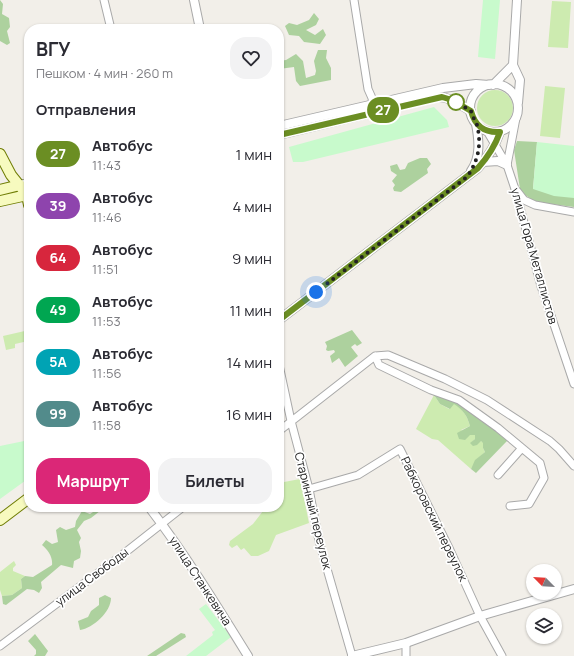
<!DOCTYPE html>
<html lang="ru">
<head>
<meta charset="utf-8">
<style>
  :root { --surface:#fff; --page:#f2f2f3; --text:#2b2b33; --muted:#7c7c81; --accent:#db2777 }
  body { margin:0; font-family:Manrope,sans-serif; background:var(--page); color:var(--text); height:100vh; display:flex; flex-direction:column; font-size:15px; white-space:nowrap }
  * { box-sizing:border-box; margin:0 }
  p { font-size:13px; color:var(--muted) }
  .icon { flex:none; width:22px; height:22px; fill:none; stroke:currentColor; stroke-width:2; stroke-linecap:round; stroke-linejoin:round }
  .map { position:relative; flex:1; overflow:hidden }
  .side { position:absolute; left:24px; top:24px; width:260px; height:488px; display:flex; flex-direction:column; background:var(--surface); border-radius:16px; box-shadow:0 1px 3px #0004 }
  .side>* { flex:none }
  .badge { padding:0 8px; border-radius:13px; font-size:14px; line-height:26px }
  .needle { width:26px; rotate:294deg }
  .tools { position:absolute; left:526px; top:564px; display:grid; gap:8px }
  .tools a { display:grid; place-items:center; width:36px; height:36px; border-radius:50%; background:var(--surface); box-shadow:0 1px 3px #0004; font-size:20px }
  .you { position:absolute; width:20px; height:20px; margin:-10px; border:3px solid #fff; border-radius:50%; background:#1a73e8; box-shadow:0 0 0 6px #1a73e833 }
  .map>.badge { position:absolute; translate:-50% -50%; box-shadow:0 0 0 2px #fff }
  h2 { padding:0 12px; font-size:15px; line-height:36px }
  .round { display:grid; place-items:center; flex:none; width:42px; height:42px; border-radius:16px; background:var(--page) }
  .headline { display:flex; align-items:center; justify-content:space-between; height:68px; padding:0 12px }
  h1 { font-size:19px; font-weight:700; line-height:30px }
  .cta { display:flex; gap:8px; margin-top:auto; padding:8px 12px }
  .cta a { flex:1; height:46px; border-radius:16px; background:var(--accent); color:#fff; font-size:16px; font-weight:700; line-height:46px; text-align:center }
  .cta a+a { background:var(--page); color:var(--text) }
  ul { padding:0; list-style:none }
  li { display:flex; align-items:center; gap:12px; height:52px; padding:0 12px }
  li div { flex:1 }
  li b { display:block; font-size:15px }
  li em { font-style:normal }
  li .badge { min-width:44px; font-weight:700; text-align:center }
  .map>svg:first-child { display:block }
</style>
</head>
<body>
<div class="map">
<svg width="574" height="656" viewBox="0 0 574 656">
  <rect width="100%" height="100%" fill="#f2efe9"/>
  <path fill="#cdebb0" d="M552,1L571,2L568,48L548,47Z
    M545,86L565,88L560,138L540,136Z
    M477 108a18 18 0 1 1 36 0a18 18 0 1 1-36 0Z
    M29,330V344L28,341L15,344V348L6,350L3,336Z
    M434,395L440,404L449,409L454,403C463,410 467,415 470,426L461,430L470,435H475V439L471,443L481,441L484,443L483,448L485,452L476,460L471,469L438,440L432,439L416,429Z
    M281,468L284,482L300,479L309,523L276,535L269,551L258,556H251L244,548L241,550L237,545L232,548L229,545L230,541L253,524L266,507H279V470Z
    M14,561L16,565L13,568V571L25,576L21,579L22,588L12,595L2,596L0,590V572Z"/>
  <path fill="#add19e" d="M0,0L3,4L2,14L9,18L10,27L7,31L10,43L7,45L0,41Z
    M314,13L319,19L316,25L306,30L315,35L323,29L326,35L320,44L304,42L299,36L289,35L285,26L289,23L297,25L309,20Z
    M318,50H327L326,58L331,68V80L300,86L296,81L294,67L279,69V61L286,60L296,54L303,61L306,78L315,75L316,71L314,61Z
    M517,141L537,142L533,189L574,186V207L536,202L525,195L520,189L514,150Z
    M420,158H427L431,164L427,169L428,173L401,192L394,191L393,188L395,185L392,181L397,175L391,171L390,166L397,164L400,170L405,169L408,163Z
    M352,330L362,343L357,346L355,344L351,347L358,356L345,367L339,358L332,363L330,356L335,352L334,350L328,351L326,350L327,346L325,342Z
    M435,393L457,401L500,433L507,441L476,473L471,469L475,460L485,452L483,448V443L481,441L477,445L473,446L470,443L475,439V435H470L465,440L459,439L457,433L470,426C467,415 463,410 454,404L450,409L440,404L434,395Z
    M90,507H105L91,518L84,521L77,530L81,538L79,542L81,551L80,558L74,561L73,568L61,565L41,582L42,588L39,593L34,590L27,589L6,605L3,604L2,596L12,595L22,588L21,579L25,576L33,577L52,565C53,557 48,550 42,545L46,540L52,544L58,542L56,530L60,527L66,530L75,527L76,521L82,511L90,514L93,512Z
    M105,595L111,598C111,612 93,628 80,630L78,621L88,617L91,611L99,605V598Z
    M181,633L185,634L186,637L156,656H147Z
    M35,634L48,651L45,656H34L36,654V650L28,641Z"/>
  <path fill="#c8facc" d="M483,0H500L495,59L478,57Z
    M434,107L447,120L449,127L303,162H293L289,147Z
    M537,142L574,146V198L554,196L533,189Z
    M27,430H29V478L0,499V446L29,440Z
    M206,604L231,637L206,656H186L213,635L212,632L215,630L199,609Z"/>
  <g fill="none" stroke-linecap="round" stroke-linejoin="round">
    <g stroke="#a9a9a9" stroke-width="9">
      <path id="minor" d="M104,0L111,29
        M354,0L368,89L372,98L374,110
        M487,131L507,165L515,189L541,286L574,384
        M507,165L516,118
        M517,191L524,200L535,205L574,212
        M375,356L379,365L431,390L459,400L498,428L540,463L544,478L529,504L510,506
        M279,365L291,421L309,489L319,541L352,656
        M279,431L375,356L388,355L445,379L487,400L550,441L559,449L574,466
        M498,475L522,448
        M309,489L358,475L400,449L450,550L480,616L502,656
        M406,643V656
        M0,646L122,555L183,507"/>
    </g>
    <g stroke="#a9a9a9" stroke-width="10">
      <path id="tertiary" d="M194,0L200,29
        M517,0L513,65L520,80L518,103
        M470 108a24 24 0 1 1 48 0a24 24 0 1 1-48 0Z
        M493,85L513,65
        M279,126L443,88L476,84L489,85
        M279,135L437,97C449,96 460,105 471,111
        M483,162L498,161L507,165
        M471,171C481,157 479,140 476,124
        M20,185L29,183
        M279,320L478,168C488,157 495,146 500,132
        M149,507C185,554 217,606 248,656
        M352,656L406,643L480,616L574,589"/>
    </g>
    <g stroke="#707d05" stroke-width="12">
      <path id="secondary" d="M0,154L11,175L27,195L29,205
        M0,190L20,185
        M0,201L27,195
        M0,520L29,498"/>
    </g>
    <use href="#minor" stroke="#fff" stroke-width="7"/>
    <use href="#tertiary" stroke="#fff" stroke-width="8"/>
    <use href="#secondary" stroke="#f7fabf" stroke-width="10"/>
  </g>
  <g fill="none" stroke-linecap="round" stroke-linejoin="round">
    <g stroke="#fff" stroke-width="9">
      <path id="line" d="M279,135L442,97L452,100L471,111C475,126 484,133 500,132C495,146 488,157 478,168L279,320"/>
    </g>
    <use href="#line" stroke="#6b8e23" stroke-width="6"/>
    <path stroke="#222" stroke-width="4" stroke-dasharray="0 7.2" d="M316,292L467,177C478,161 482,145 477,125C475,120 472,116 471,111L456,102"/>
  </g>
  <circle fill="#fff" stroke="#6b8e23" stroke-width="2" cx="456" cy="102" r="8"/>
  <g text-anchor="middle" stroke-width="3.5" stroke-linejoin="round" paint-order="stroke">
    <g font-size="12" fill="#222" stroke="#fff">
      <text transform="translate(534 256) rotate(74)" y="4">улица Гора Металлистов</text>
      <text transform="translate(313 511) rotate(76)" y="4">Старинный переулок</text>
      <text transform="translate(434 519) rotate(64)" y="4">Рабкоровский переулок</text>
      <text transform="translate(92 577) rotate(-37)" y="4">улица Свободы</text>
      <text transform="translate(200 581) rotate(57)" y="4">улица Станкевича</text>
    </g>
  </g>
</svg>
<div class="tools">
<a><svg class="needle" viewBox="-14 -14 28 28"><path d="M0-13l5 13h-10z" fill="#e53935"/><path d="M0 13l5-13h-10z" fill="#7c7c81"/></svg></a>
<a><svg class="icon" aria-label="layers" viewBox="0 0 24 24"><path d="M12 4l9 5-9 5-9-5zM3 14l9 5 9-5"/></svg></a>
</div>
<div class="you" style="left:316px;top:292px"></div>
<b class="badge" style="left:383px;top:110px;background:#6b8e23;color:#fff">27</b>
<section class="side">
<div class="headline"><div><h1>ВГУ</h1><p>Пешком · 4 мин · 260 m</p></div><a class="round"><svg class="icon" aria-label="heart" viewBox="0 0 24 24"><path d="M12 20l-8-8c-3-5 5-10 8-4 3-6 11-1 8 4z"/></svg></a></div>
<h2>Отправления</h2>
<ul>
<li><span class="badge" style="background:#6b8e23;color:#fff">27</span><div><b>Автобус</b><p>11:43</p></div><em>1 мин</em></li>
<li><span class="badge" style="background:#8e44ad;color:#fff">39</span><div><b>Автобус</b><p>11:46</p></div><em>4 мин</em></li>
<li><span class="badge" style="background:#d7263d;color:#fff">64</span><div><b>Автобус</b><p>11:51</p></div><em>9 мин</em></li>
<li><span class="badge" style="background:#00a651;color:#fff">49</span><div><b>Автобус</b><p>11:53</p></div><em>11 мин</em></li>
<li><span class="badge" style="background:#00a3b4;color:#fff">5А</span><div><b>Автобус</b><p>11:56</p></div><em>14 мин</em></li>
<li><span class="badge" style="background:#528b8b;color:#fff">99</span><div><b>Автобус</b><p>11:58</p></div><em>16 мин</em></li>
</ul>
<div class="cta"><a>Маршрут</a><a>Билеты</a></div>
</section>
</div>
</body>
</html>
